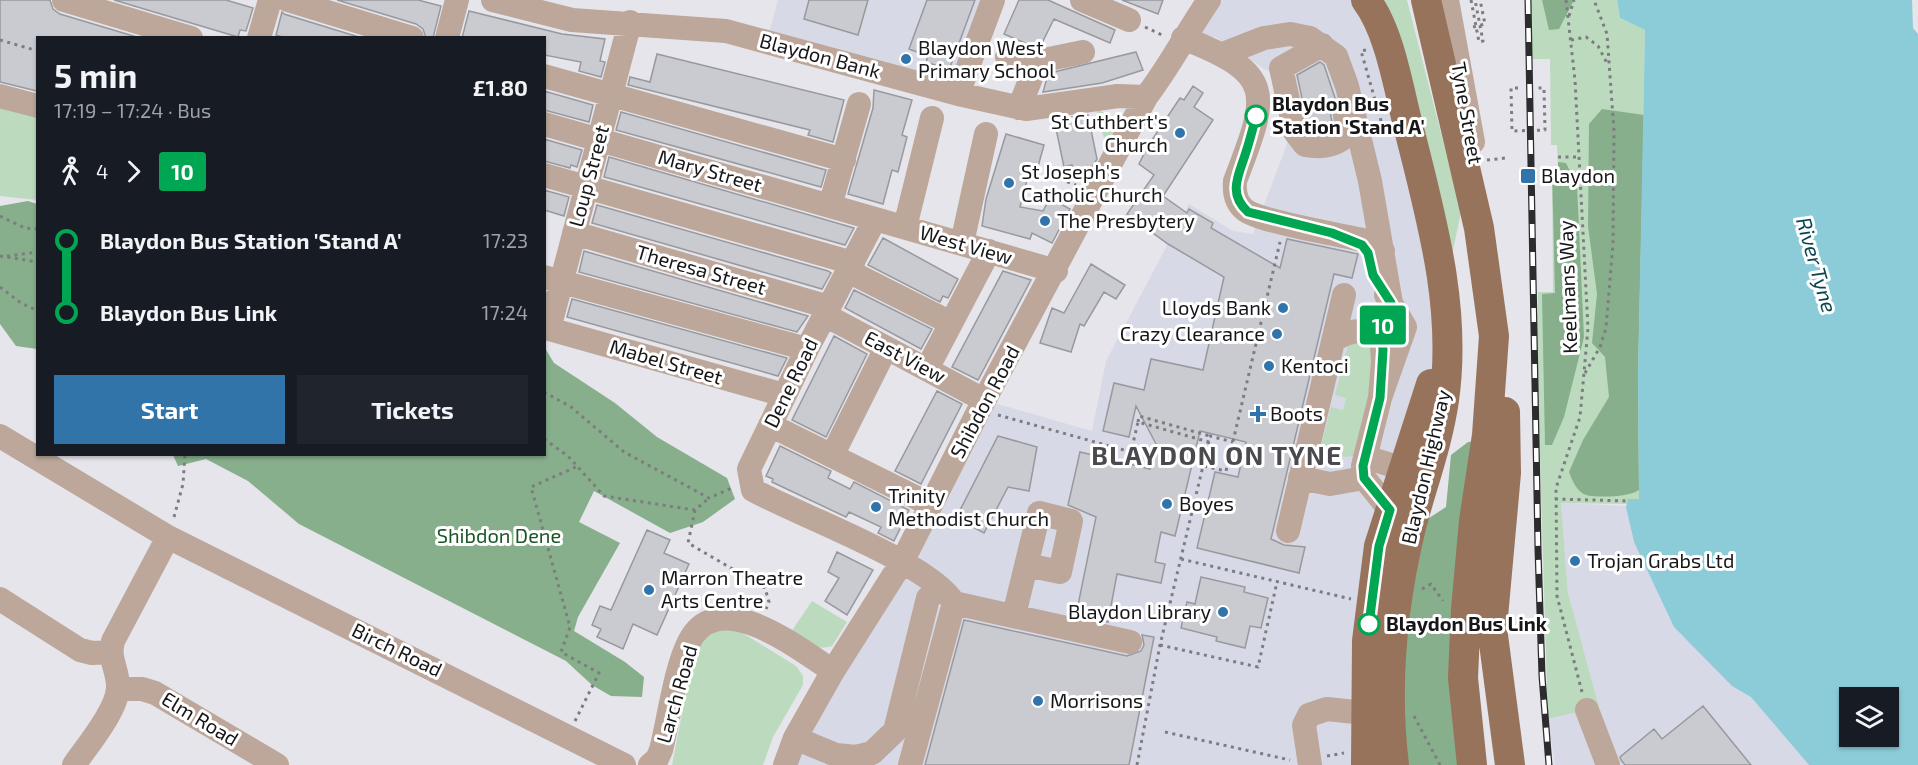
<!DOCTYPE html>
<html lang="en">
<head>
<meta charset="utf-8">
<style>
  :root { --surface:#171b24; --page:#20242c; --text:#f1f3f6; --muted:#9ea1a6; --accent:#3174aa }
  body { margin:0; font-family:"Exo 2",sans-serif; background:var(--page); color:var(--text); height:100vh; display:flex; flex-direction:column; font-size:22px; white-space:nowrap }
  * { box-sizing:border-box; margin:0 }
  p { font-size:20px; color:var(--muted) }
  .icon { flex:none; width:33px; height:33px; fill:none; stroke:currentColor; stroke-width:2; stroke-linecap:round; stroke-linejoin:round }
  .map { position:relative; flex:1; overflow:hidden }
  .sheet { position:absolute; left:36px; top:36px; width:510px; height:420px; display:flex; flex-direction:column; background:var(--surface); border-radius:0px; box-shadow:0 2px 4px #0004 }
  .sheet>* { flex:none }
  .badge { padding:0 12px; border-radius:4px; font-size:21px; line-height:39px }
  .tools { position:absolute; left:1839px; top:687px; display:grid; gap:12px }
  .tools a { display:grid; place-items:center; width:60px; height:60px; border-radius:0px; background:var(--surface); box-shadow:0 2px 4px #0004; font-size:30px }
  .map>.badge { position:absolute; translate:-50% -50%; box-shadow:0 0 0 3px #fff }
  .legs { display:flex; align-items:center; gap:9px; height:66px; padding:0 18px; font-size:20px }
  .legs p { margin-inline-start:auto }
  .summary { display:flex; align-items:center; justify-content:space-between; height:102px; padding:0 18px }
  h1 { font-size:33px; font-weight:700; line-height:45px }
  .cta { display:flex; gap:12px; margin-top:auto; padding:12px 18px }
  .cta a { flex:1; height:69px; border-radius:0px; background:var(--accent); color:#fff; font-size:24px; font-weight:700; line-height:69px; text-align:center }
  .cta a+a { background:var(--page); color:var(--text) }
  ul { padding:0 18px; list-style:none }
  li { display:flex; align-items:center; gap:21px; height:72px; font-size:22px }
  li i { display:grid; place-items:center; width:9px; height:100%; margin:0 8px; background:currentColor }
  li i::after { content:''; width:15px; height:15px; margin:-8px; border:4px solid; border-radius:50%; background:var(--surface) }
  li p { margin-inline-start:auto }
  li:first-child i { background:linear-gradient(#0000 50%,currentColor 0) }
  li:last-child i { background:linear-gradient(currentColor 50%,#0000 0) }
  .map>svg:first-child { display:block }
</style>
</head>
<body>
<div class="map">
<svg width="1918" height="765" viewBox="0 0 1918 765">
  <rect width="100%" height="100%" fill="#e5e5eb"/>
  <path fill="#d8d9e6" d="M778,0H989L954,89L768,37Z
    M1209,0H1366L1449,338L1366,765H789L984,400L1092,431L1106,361L1189,204L1233,231L1253,234L1287,144L1285,123L1274,75L1215,37L1183,38Z
    M1561,503L1626,506L1634,542L1751,696L1809,765H1555L1548,719L1599,707L1568,593Z"/>
  <path fill="#bcdabe" d="M1385,0H1407L1461,212L1451,260Z
    M1531,0H1617L1620,18L1645,30L1638,374L1639,500L1627,504L1561,503L1568,593L1599,707L1548,719L1537,361L1538,292H1553L1552,170H1558L1557,145H1551L1550,59H1532Z
    M0,96L37,106V200L0,196Z
    M1096,109L1112,116C1118,128 1113,134 1105,142Z
    M1349,342H1383L1354,456L1345,457L1320,450L1331,407L1343,410L1346,398L1335,395Z
    M812,601L847,622L832,646C815,651 804,643 789,635Z
    M725,622L796,666L803,676V685L773,737L763,765H672L694,652L707,630Z"/>
  <path fill="#87af8b" d="M1542,0H1574L1559,29L1549,30Z
    M1602,109L1644,115L1638,374L1639,490C1630,497 1598,498 1586,495C1577,492 1572,480 1569,472L1583,440L1609,397L1605,357L1592,343L1597,294L1588,226L1589,124Z
    M1558,162L1566,163L1577,185L1584,337L1564,417L1552,445H1545L1542,294L1555,293L1552,170H1558Z
    M28,201L37,204V349L16,346L0,324V206Z
    M545,348L554,363L615,403L657,437L727,478L735,499L703,522L670,533L594,491L579,522L620,543L578,617L574,631L625,662L644,677L642,697L611,696L592,685L566,661L299,524L248,481L206,459L178,466L173,455L544,454Z
    M1477,441L1462,765H1405L1401,659L1423,522L1446,507L1451,455L1468,442Z"/>
  <path fill="#8cccd9" fill-rule="evenodd" d="M1617,0H1912L1913,28L1918,34V765H1809L1751,697L1732,686L1674,627L1634,542L1626,507L1628,499H1639L1638,374L1645,30L1620,18ZM1850,698H1888V736H1850Z"/>
  <path fill="#cacbd0" stroke="#98999e" stroke-width="1.5" d="M0,0H50L53,9L60,14L140,38H38L37,91L0,82Z
    M114,0H226L253,8L246,31L240,30L238,37Z
    M337,0H418L441,6L433,38H426L423,29L416,24Z
    M809,0H868L858,35L804,19Z
    M927,0H975L949,70L926,62L928,56L909,49Z
    M1019,0H1048L1115,30L1110,43L1054,19L1039,49L1004,34Z
    M1122,0H1163L1158,14Z
    M469,11L562,34L605,39L600,61L605,62L601,77L579,71L581,62L544,55V38H462Z
    M282,12L284,14L362,38H285L276,35Z
    M1136,52L1143,70L1102,83L1043,92L1047,78L1054,72Z
    M657,54L844,100L833,142L808,135L810,130L628,85L630,77L650,82Z
    M1320,62L1324,65L1335,98L1330,111L1333,128L1313,132L1308,126L1297,75Z
    M1193,86L1203,93L1194,107L1213,120L1163,196L1187,213L1189,209L1213,223L1211,228L1280,268L1287,239L1358,254L1352,278L1334,274L1271,539L1284,545L1305,547L1299,573L1197,548L1215,472L1238,477L1246,442L1200,431L1175,536L1161,532L1155,562L1165,564L1161,583L1117,574L1108,622L1076,615L1096,517L1068,505L1080,452L1150,469L1156,444L1136,406L1129,437L1103,431L1114,383L1144,390L1151,359L1203,370L1224,277L1168,244L1127,214L1154,175L1139,164L1148,146L1180,98L1184,100Z
    M874,90L912,100L902,135L907,137L898,172L892,170L883,204L848,194L873,108Z
    M544,91L593,105L589,122L544,110Z
    M621,112L826,170L821,187L616,130Z
    M1088,115L1097,159L1088,174L1074,176L1072,165L1064,167L1054,119Z
    M1006,134L1044,145L1037,170L1030,168L1020,207L1043,211L1050,198L1070,209L1052,243L1032,233L1030,239L982,226L986,199Z
    M544,139L582,150L577,167L571,165L570,168L544,161Z
    M609,157L854,228L845,245L619,181L604,177Z
    M544,190L569,197L564,216L544,210Z
    M597,205L828,271L831,273L822,289L592,223Z
    M883,238L958,279L948,298L943,296L940,302L868,265Z
    M584,251L808,316L797,332L579,272Z
    M1091,264L1125,285L1116,299L1104,292L1084,326L1080,324L1071,352L1040,343L1052,308L1064,313Z
    M1003,271L1031,280L978,380L952,367Z
    M854,290L932,329L921,349L845,308Z
    M572,299L787,358L778,376L567,317Z
    M834,336L867,354L826,437L792,420Z
    M937,391L962,404L921,484L895,471Z
    M998,436L1037,447L1029,491L1008,487L984,533L956,518Z
    M780,446L831,471L828,478L850,489L854,482L909,510L894,541L878,533L881,527L849,512L846,517L772,482L773,479L766,476Z
    M647,530L670,540L664,553L689,564L657,635L633,624L623,649L597,637L601,629L592,625L600,606L611,610Z
    M837,552L873,570L847,615L825,601L839,578L828,572Z
    M1201,577L1245,587L1244,592L1268,598L1261,628L1250,626L1245,648L1216,641L1217,637L1181,628L1187,602L1195,604Z
    M964,620L1127,656L1141,651L1144,645L1142,635L1154,637L1129,765H925Z
    M1703,706L1751,765H1625L1621,760L1620,757L1654,729L1662,739Z"/>
  <g fill="none" stroke-linecap="round" stroke-linejoin="round">
    <path stroke="#7d7d81" stroke-width="3" stroke-dasharray="3 4.5" stroke-linecap="butt" d="M1471,0L1479,42L1483,41L1475,0
      M1566,0L1575,80L1588,328L1580,417L1556,488L1557,596L1582,692
      M1569,16L1574,0
      M1145,27L1164,36
      M1473,27L1485,24L1480,0
      M0,40L38,51
      M1571,40L1586,37L1598,46L1608,65
      M1366,50L1361,51L1386,138
      M1518,88H1511L1512,131L1545,130L1544,88H1535
      M1558,157H1579
      M1487,160L1506,158
      M1046,174L1076,185
      M0,216L25,228L38,229
      M0,256L38,262
      M7,256L38,252
      M0,287L21,303L38,311
      M1585,373L1600,347L1606,328L1613,243L1614,131L1607,34L1594,0
      M544,392L571,407L624,452L709,498L734,487
      M998,415L1131,452L1138,422L1209,442
      M1138,422L1139,416L1210,436
      M544,439L568,456L604,496L695,510L709,498
      M1203,466L1210,436L1233,442
      M1555,499L1628,501
      M695,510L688,543L765,588L769,602L766,609
      M174,517L183,484L185,454
      M1181,559L1351,599
      M1422,589L1431,584L1443,601
      M1160,645L1258,667L1277,582
      M1414,716L1440,765
      M575,721L599,673L561,652L570,627L531,487L578,466
      M1165,732L1290,760
      M1327,756L1344,753
      M1137,765L1160,645L1203,466L1226,471L1280,242"/>
    <path stroke="#bca79a" stroke-width="24" d="M64,0L191,38
      M288,0L412,38
      M493,0L572,20L726,31L958,94L1026,109L1118,96L1146,97
      M1082,0L1129,20
      M1447,0L1473,142
      M630,22L549,329L784,395
      M259,38L270,0
      M447,38L457,0
      M1183,38C1276,74 1269,93 1235,181C1234,192 1236,203 1245,210C1260,222 1347,236 1372,242L1383,251
      M1322,45L1281,68L1295,132L1305,145C1321,148 1336,146 1348,134L1344,109
      M1223,54L1264,38L1290,34L1310,38L1336,56L1347,86L1370,181L1391,303L1381,333L1383,361L1380,398
      M1007,57L1035,68L1019,108
      M1035,68L1049,59L1083,52
      M544,76L844,160
      M958,94L993,0
      M0,96L38,106
      M544,124L1056,271
      M544,175L853,263
      M830,206L859,104
      M875,219L807,349L749,469L753,490C800,516 929,562 954,603L1130,642
      M905,227L932,118
      M574,233L829,307
      M962,243L986,134
      M848,271L951,323
      M544,277L807,349
      M1386,295L1405,327L1380,398L1363,466L1364,478L1390,510
      M825,315L984,400
      M1333,341C1348,330 1370,325 1383,342
      M927,369L989,251
      M770,425L931,505
      M0,436L168,537L624,765
      M832,456L886,348
      M1365,457L1404,469
      M1300,478L1330,484L1364,478
      M1288,531L1344,295
      M0,599L80,650L92,653L110,652
      M1014,615L1039,513L1071,521L1060,572L1027,565
      M118,689H142L155,693L277,765
      M1587,710L1608,765
      M795,738L836,755L856,757L872,753L895,731L928,598
      M74,765C87,746 118,709 118,687C118,669 108,659 113,641L168,537
      M650,765L657,759L661,750C669,719 675,669 689,642C718,584 799,649 833,671
      M785,765L795,738L833,671L902,562L979,410L1146,97C1170,66 1187,32 1209,0
      M910,765L954,603
      M1310,765L1304,725L1309,715L1327,709L1365,713"/>
    <path stroke="#97735b" stroke-width="30" d="M1366,0C1391,33 1399,93 1410,133C1432,221 1457,309 1444,400C1438,443 1422,485 1411,527C1392,606 1384,684 1394,765
      M1426,0L1479,228L1494,336L1487,435L1474,521L1466,609L1463,678L1472,765
      M1505,412L1506,473L1492,628L1510,765
      M1366,765L1367,641L1379,546L1431,384"/>
    <g stroke="#2c2c2e" stroke-width="7">
      <path id="rail" d="M1528,0L1538,549L1542,676L1549,765"/>
    </g>
    <use href="#rail" stroke="#fff" stroke-width="4.5" stroke-dasharray="14" stroke-linecap="butt"/>
  </g>
  <g fill="none" stroke-linecap="round" stroke-linejoin="round">
    <g stroke="#fff" stroke-width="14">
      <path id="line-1" d="M1256,116C1253,128 1250,140 1246,152C1239,175 1227,193 1248,212L1332,233L1362,245L1368,253L1373,275L1391,303L1381,333L1383,350L1380,398L1363,466L1364,478L1390,510L1379,546L1369,624"/>
    </g>
    <use href="#line-1" stroke="#00a651" stroke-width="9"/>
  </g>
  <g fill="#3174aa" stroke="#fff" stroke-width="2">
    <circle cx="906" cy="59" r="6"/>
    <circle cx="1180" cy="133" r="6"/>
    <rect x="1520" y="168" width="16" height="16" rx="3"/>
    <circle cx="1009" cy="183" r="6"/>
    <circle cx="1045" cy="221" r="6"/>
    <circle cx="1283" cy="308" r="6"/>
    <circle cx="1277" cy="334" r="6"/>
    <circle cx="1269" cy="366" r="6"/>
    <path d="M1255 405h6v6h6v6h-6v6h-6v-6h-6v-6h6z"/>
    <circle cx="1167" cy="504" r="6"/>
    <circle cx="876" cy="507" r="6"/>
    <circle cx="1575" cy="561" r="6"/>
    <circle cx="649" cy="590" r="6"/>
    <circle cx="1223" cy="612" r="6"/>
    <circle cx="1038" cy="701" r="6"/>
  </g>
  <g fill="#fff" stroke="#00a651" stroke-width="3">
    <circle cx="1256" cy="116" r="10"/>
    <circle cx="1369" cy="624" r="10"/>
  </g>
  <g text-anchor="middle" stroke-width="6" stroke-linejoin="round" paint-order="stroke">
    <g font-size="20" fill="#161618" stroke="#fff" text-anchor="start">
      <text x="918" y="55">Blaydon West<tspan x="918" dy="23">Primary School</tspan></text>
      <text x="1168" y="129" text-anchor="end">St Cuthbert's<tspan x="1168" dy="23">Church</tspan></text>
      <text x="1021" y="179">St Joseph's<tspan x="1021" dy="23">Catholic Church</tspan></text>
      <text x="1541" y="183">Blaydon</text>
      <text x="1057" y="228">The Presbytery</text>
      <text x="1271" y="315" text-anchor="end">Lloyds Bank</text>
      <text x="1265" y="341" text-anchor="end">Crazy Clearance</text>
      <text x="1281" y="373">Kentoci</text>
      <text x="1270" y="421">Boots</text>
      <text x="888" y="503">Trinity<tspan x="888" dy="23">Methodist Church</tspan></text>
      <text x="1179" y="511">Boyes</text>
      <text x="1587" y="568">Trojan Grabs Ltd</text>
      <text x="661" y="585">Marron Theatre<tspan x="661" dy="23">Arts Centre</tspan></text>
      <text x="1211" y="619" text-anchor="end">Blaydon Library</text>
      <text x="1050" y="708">Morrisons</text>
    </g>
    <g font-size="20" fill="#161618" stroke="#fff">
      <text transform="translate(820 56) rotate(15)" y="7">Blaydon Bank</text>
      <text transform="translate(1467 113) rotate(80)" y="7">Tyne Street</text>
      <text transform="translate(710 171) rotate(16)" y="7">Mary Street</text>
      <text transform="translate(589 176) rotate(-75)" y="7">Loup Street</text>
      <text transform="translate(966 245) rotate(16)" y="7">West View</text>
      <text transform="translate(701 270) rotate(16)" y="7">Theresa Street</text>
      <text transform="translate(1568 287) rotate(-92)" y="7">Keelmans Way</text>
      <text transform="translate(905 357) rotate(28)" y="7">East View</text>
      <text transform="translate(666 362) rotate(16)" y="7">Mabel Street</text>
      <text transform="translate(791 383) rotate(-64)" y="7">Dene Road</text>
      <text transform="translate(985 402) rotate(-62)" y="7">Shibdon Road</text>
      <text transform="translate(1426 467) rotate(-77)" y="7">Blaydon Highway</text>
      <text transform="translate(397 650) rotate(26)" y="7">Birch Road</text>
      <text transform="translate(677 694) rotate(-74)" y="7">Larch Road</text>
      <text transform="translate(200 719) rotate(31)" y="7">Elm Road</text>
    </g>
    <g font-size="20" font-weight="bold" fill="#161618" stroke="#fff" text-anchor="start">
      <text x="1272" y="111">Blaydon Bus<tspan x="1272" dy="23">Station 'Stand A'</tspan></text>
      <text x="1386" y="631">Blaydon Bus Link</text>
    </g>
    <g font-size="20" fill="#1c5627" stroke="#fff">
      <text x="499" y="543">Shibdon Dene</text>
    </g>
    <g font-size="21" font-style="italic" fill="#09454f" stroke="#fff">
      <text transform="translate(1816 265) rotate(74)" y="7">River Tyne</text>
    </g>
    <g font-size="26" font-weight="bold" letter-spacing="1.5" fill="#49494e" stroke="#fff">
      <text x="1217" y="465">BLAYDON ON TYNE</text>
    </g>
  </g>
</svg>
<div class="tools">
<a><svg class="icon" aria-label="layers" viewBox="0 0 24 24"><path d="M12 4l9 5-9 5-9-5zM3 14l9 5 9-5"/></svg></a>
</div>
<b class="badge" style="left:1383px;top:325px;background:#00a651;color:#fff">10</b>
<section class="sheet">
<div class="summary"><div><h1>5 min</h1><p>17:19 – 17:24 · Bus</p></div><b>£1.80</b></div>
<div class="legs"><svg class="icon" aria-label="walk" viewBox="0 0 24 24"><circle cx="13" cy="4" r="2"/><path d="M13 8l-2 6 4 7M11 14l-3 7M7 12l3-4h3l4 4"/></svg>4<svg class="icon" aria-label="forward" viewBox="0 0 24 24"><path d="M9 5l7 7-7 7"/></svg><b class="badge" style="background:#00a651;color:#fff">10</b></div>
<ul>
<li><i style="color:#00a651"></i><b>Blaydon Bus Station 'Stand A'</b><p>17:23</p></li>
<li><i style="color:#00a651"></i><b>Blaydon Bus Link</b><p>17:24</p></li>
</ul>
<div class="cta"><a>Start</a><a>Tickets</a></div>
</section>
</div>
</body>
</html>
